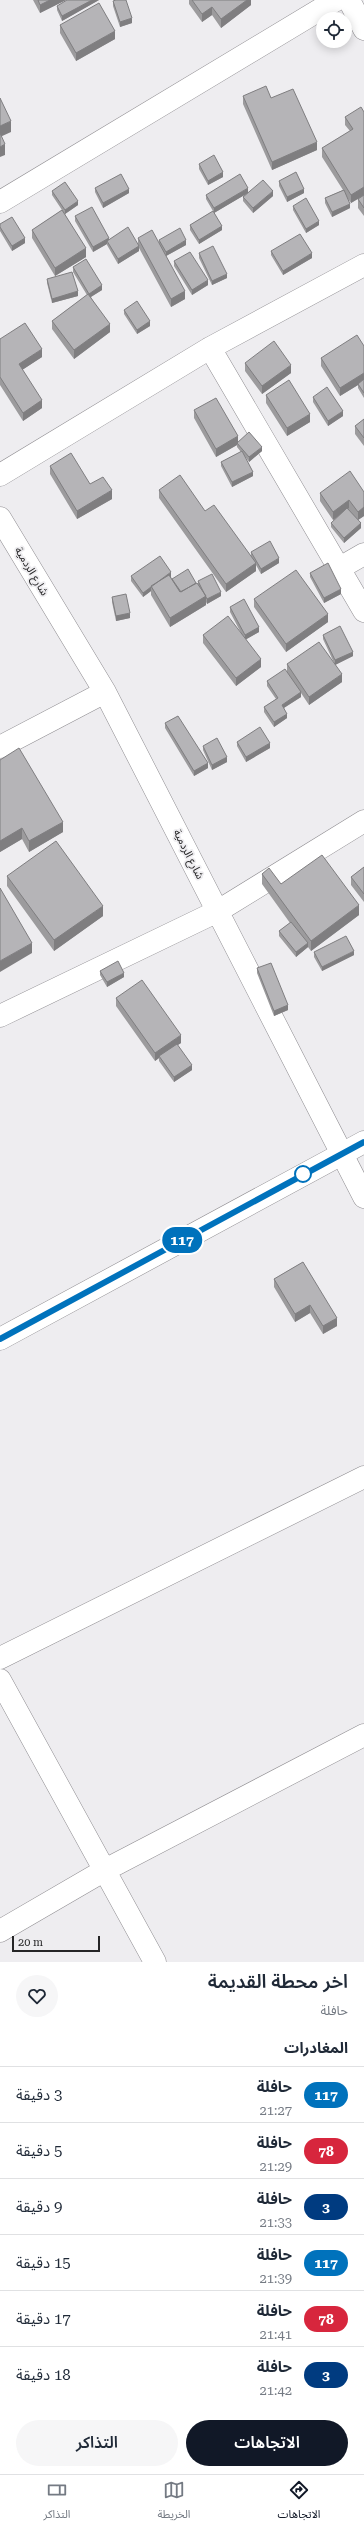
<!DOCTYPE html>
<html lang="ar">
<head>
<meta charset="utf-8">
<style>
  :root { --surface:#fff; --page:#f6f6f7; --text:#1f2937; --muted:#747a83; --line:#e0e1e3; --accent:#111827 }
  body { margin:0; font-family:"Roboto Serif","Noto Sans Arabic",serif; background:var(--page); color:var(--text); direction:rtl; height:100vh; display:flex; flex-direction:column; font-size:15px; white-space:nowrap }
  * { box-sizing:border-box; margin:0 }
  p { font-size:13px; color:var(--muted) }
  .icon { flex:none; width:22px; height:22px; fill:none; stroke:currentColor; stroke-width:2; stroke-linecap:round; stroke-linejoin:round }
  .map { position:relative; height:1962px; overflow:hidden; direction:ltr }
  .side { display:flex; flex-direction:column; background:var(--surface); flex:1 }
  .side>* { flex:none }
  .badge { padding:0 8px; border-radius:13px; font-size:14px; line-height:26px }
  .buttons { position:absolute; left:316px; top:12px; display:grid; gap:8px }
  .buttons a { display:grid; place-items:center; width:36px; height:36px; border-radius:50%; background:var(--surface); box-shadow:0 2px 10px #0003; font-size:20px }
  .scale { position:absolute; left:12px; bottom:10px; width:88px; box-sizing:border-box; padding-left:4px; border:2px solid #252526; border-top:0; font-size:11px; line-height:14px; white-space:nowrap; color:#252526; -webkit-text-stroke:3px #eeedf0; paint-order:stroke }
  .map>.badge { position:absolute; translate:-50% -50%; box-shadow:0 0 0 2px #fff }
  h2 { padding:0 16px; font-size:15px; line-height:36px }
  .round { display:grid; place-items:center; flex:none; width:42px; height:42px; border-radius:21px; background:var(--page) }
  .summary { display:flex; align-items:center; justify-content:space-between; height:68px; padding:0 16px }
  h1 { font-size:19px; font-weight:600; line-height:30px }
  .action { display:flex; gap:8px; margin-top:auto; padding:8px 16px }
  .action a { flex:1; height:46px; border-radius:24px; background:var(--accent); color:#fff; font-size:16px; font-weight:600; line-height:46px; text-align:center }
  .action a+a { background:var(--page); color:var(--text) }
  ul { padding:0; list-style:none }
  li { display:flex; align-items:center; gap:12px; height:56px; padding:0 16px; border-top:1px solid var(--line) }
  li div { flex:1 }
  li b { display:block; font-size:15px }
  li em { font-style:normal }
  li .badge { min-width:44px; font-weight:700; text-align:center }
  .tab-bar { display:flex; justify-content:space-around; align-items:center; height:56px; border-top:1px solid var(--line); background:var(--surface); font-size:11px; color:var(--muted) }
  .tab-bar a { display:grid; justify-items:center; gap:2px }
  .tab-bar .current { color:var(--accent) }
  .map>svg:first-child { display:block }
</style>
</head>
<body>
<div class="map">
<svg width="364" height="1962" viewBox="0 0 364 1962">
  <rect width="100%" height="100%" fill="#eeedf0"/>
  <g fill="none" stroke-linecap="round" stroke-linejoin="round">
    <g stroke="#8f8d91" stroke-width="23">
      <path id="minor" d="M349,0L364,29
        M0,202L336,0
        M210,348L364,611
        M0,475L210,348L364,265
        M0,518L105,692L364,1197
        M338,569L364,554
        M0,747L105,692
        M0,1016L218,911L364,821
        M0,1658L364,1477
        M0,1680L155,1962
        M0,1931L105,1870L364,1735"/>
    </g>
    <g stroke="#8f8d91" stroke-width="23">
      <path id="tertiary" d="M0,1339L364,1142"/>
    </g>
    <use href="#minor" stroke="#fff" stroke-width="22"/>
    <use href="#tertiary" stroke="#fff" stroke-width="22"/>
  </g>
  <path fill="#9c9b9d" d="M33,0H66L40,13Z
    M99,0L62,21L57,10V6Z
    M189,0H251V5L221,28L212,15L202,22L189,4Z
    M113,1L132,23L120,27L113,6Z
    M60,25L115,39L76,61L60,33Z
    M243,96L271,98L317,150L272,170L243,104Z
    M364,112V216L358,208V199L363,196L351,203L348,199L350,208L332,217L325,203V198L343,190L322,157V148L350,131L345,125V117Z
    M199,164L223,177L208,185L199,169Z
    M279,181L304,193L287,202L279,186Z
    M95,188L129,193L103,208L95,192Z
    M52,191L78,205L65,214L86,257L55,276L32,238V230L62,210L52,195Z
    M248,192L273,196L253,213L243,201V197L246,194L214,213L222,230L199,244L190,230V225L213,211L206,199V195Z
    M293,206L319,225L306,233L293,210Z
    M75,216L109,239L138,244V238L159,243V240L186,245L166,256L185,299L171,307L139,248V251L118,264L107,245V244L93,252L75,221Z
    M0,224L25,243L12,251L0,231Z
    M271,251L312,258L283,275L271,255Z
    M199,253L227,278L212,285L199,258Z
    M174,261L208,285L192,295L174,266Z
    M73,267L102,290L91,297L110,332L74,359L52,329V321L87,295L73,272Z
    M47,279L78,296L52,303L47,283Z
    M124,310L150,326L137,334L124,314Z
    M0,339L42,357L22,370L42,408L23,421L0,385Z
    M364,346V398L358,388V385L340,396L321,366V358Z
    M245,363L291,373L262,394L245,371Z
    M266,395L310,422L287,436L266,403Z
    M313,397L343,416L328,426L313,402Z
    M194,410L238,442L262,451L249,462L244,455L253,476L232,487L221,466V462L241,452L237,447V445L216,457L194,418Z
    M364,419V446L355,434V426Z
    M50,466L90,484L112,499L77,519L50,474Z
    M159,490L205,511L251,556V552L279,563L261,574L256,565V571L226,592L159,498Z
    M364,492V516L358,520L361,528L344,543L331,527V523L337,517L333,520L320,501V493Z
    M310,573L341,594L324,603L310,577Z
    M131,576L171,577L172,580V579L196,583L198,584V581L221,596L207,604L206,602V605L170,627L151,595V591L143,597L131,581Z
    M112,597L130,618L116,621L112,602Z
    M254,599L328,622L286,652L254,607Z
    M230,607L259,632L246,639L261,667L236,686L203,643V635L241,633L230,612Z
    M323,635L353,656L335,665L323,639Z
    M287,664L342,682L309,705L301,693V697L284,708L287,718L274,727L264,712V707L276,699L267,686V681L287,671Z
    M165,723L208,768L194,776L165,728Z
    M237,742L270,748L246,762L237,746Z
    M203,746L227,762L212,770L203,750Z
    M0,760L63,832L29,852L22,839L0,852Z
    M364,867V902L351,885V877Z
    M262,874L281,884L359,915L311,951L308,947L296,957L279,936V931L290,923L262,884Z
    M7,876L103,916L54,951L7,886Z
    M314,952L354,955L322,971L314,957Z
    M257,968L288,1010L274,1016L257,973Z
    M100,971L124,977L107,987L100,975Z
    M116,998L181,1043L177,1045L192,1070L174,1082L159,1061V1058L155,1061L116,1006Z
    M303,1262L337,1326L323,1334L310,1313L295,1322L274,1287V1279Z"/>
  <path fill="#7f7e80" d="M50,0H66L40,13V5Z
    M92,0H99L62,21V16Z
    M247,0H251V5L221,28V19Z
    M212,7V15L202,22V14Z
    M132,18V23L120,27V22Z
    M115,31V39L76,61V53Z
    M11,121V132L0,137V126Z
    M317,142V150L272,170V162Z
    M5,144V155L0,157V147Z
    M223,172V177L208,185V181Z
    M364,187V195L351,203V195Z
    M248,188V193L214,213V208Z
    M129,189V193L103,208V203Z
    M304,189V193L287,202V197Z
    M273,191V196L253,213V208Z
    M78,201V205L65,214V210Z
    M350,204V208L332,217V212Z
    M319,221V225L306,233V229Z
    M222,226V230L199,244V240Z
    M25,238V243L12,251V246Z
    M109,238V242L107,241V244L93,252V247Z
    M186,240V245L166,256V252Z
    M139,246V251L118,264V259Z
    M86,248V257L55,276V268Z
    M312,253V258L283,275V271Z
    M227,274V278L212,285V281Z
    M208,280V285L192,295V290Z
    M102,285V290L89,298V294Z
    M78,291V296L52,303V299Z
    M185,291V299L171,307V299Z
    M150,321V326L137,334V330Z
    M110,324V332L74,359V350Z
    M42,349V357L19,372V364Z
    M291,365V373L262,394V386Z
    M364,373V381L358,384V385L340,396V388Z
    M42,400V408L23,421V413Z
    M343,411V416L328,426V421Z
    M310,414V422L287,436V428Z
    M238,436V444L237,443V445L216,457V449Z
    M262,447V451L249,462V457Z
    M253,472V476L232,487V482Z
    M112,490V499L77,519V511Z
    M349,500V508L333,520V512Z
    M364,507V516L358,520V512Z
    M361,523V528L344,543V538Z
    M279,558V563L261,574V569Z
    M256,563V571L226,592V584Z
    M171,572V577L153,590L151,587Z
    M151,587V591L143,597V593Z
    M341,589V594L324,603V598Z
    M221,592V596L207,604V599Z
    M206,596V605L170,627V618Z
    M130,613V618L116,621V616Z
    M328,614V622L286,652V644Z
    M259,627V632L245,640V635Z
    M353,652V656L335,665V660Z
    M261,659V667L236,686V678Z
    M342,674V682L309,705V697Z
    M301,692V697L282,709V705Z
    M287,714V718L274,727V722Z
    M270,743V748L246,762V757Z
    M227,757V762L212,770V765Z
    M208,763V768L194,776V771Z
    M63,822V832L29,852V841Z
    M22,828V839L0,852V841Z
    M359,905V915L311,951V941Z
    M103,906V916L54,951V940Z
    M32,943V953L0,972V961Z
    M308,943V947L296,957V952Z
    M354,951V955L322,971V967Z
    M124,973V977L107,987V982Z
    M288,1005V1010L274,1016V1011Z
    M181,1035V1043L160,1057L159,1056V1058L155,1061V1053Z
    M192,1065V1070L174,1082V1077Z
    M310,1305V1313L295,1322V1314Z
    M337,1318V1326L323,1334V1326Z"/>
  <path fill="#b5b4b7" stroke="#7f7e80" d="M38,0H50L40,5Z
    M67,0H92L62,16L57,6Z
    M116,0H126L132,18L120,22L113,1Z
    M192,0H247L221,19L212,7L202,14Z
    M99,3L115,31L76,53L60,25Z
    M266,86L271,98L293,89L317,142L272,162L243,96Z
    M0,98L11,121L0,126Z
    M361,107L364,112V187L351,195L322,148L353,129L345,117Z
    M0,133L5,144L0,147Z
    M214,155L223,172L208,181L199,164Z
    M296,172L304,189L287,197L279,181Z
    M121,174L129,189L103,203L95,188Z
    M240,174L248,188L214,208L206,195Z
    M263,180L273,191L253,208L243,197Z
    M65,182L78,201L65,210L52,191Z
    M344,190L350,204L332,212L325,198Z
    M364,195V208L358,199Z
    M306,198L319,221L306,229L293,206Z
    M92,207L109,238L93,247L75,216Z
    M62,210L86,248L55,268L32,230Z
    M213,211L222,226L199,240L190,225Z
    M12,217L25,238L12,246L0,227V224Z
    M128,227L139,246L118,259L107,241Z
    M180,228L186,240L166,252L159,240Z
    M152,230L185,291L171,299L138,238Z
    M300,234L312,253L283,271L271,251Z
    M213,246L227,274L212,281L199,253Z
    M190,252L208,280L192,290L174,261Z
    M86,259L102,285L89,294L73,267Z
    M72,272L78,291L52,299L47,279Z
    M88,294L110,324L74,350L52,321Z
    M137,301L150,321L137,330L124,310Z
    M25,323L42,349L19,364L42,400L23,413L0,377V339Z
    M357,335L364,346V373L340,388L321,358Z
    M274,341L291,365L262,386L245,363Z
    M364,379V393L358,384Z
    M289,380L310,414L287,428L266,395Z
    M327,387L343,411L328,421L313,397Z
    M216,398L238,436L216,449L194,410Z
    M364,419V438L355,426Z
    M249,432L262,447L249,457L237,443Z
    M242,451L253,472L232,482L221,462Z
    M71,453L90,484L103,477L112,490L77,511L50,466Z
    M350,471L364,492V507L358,512L349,500L333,512L320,493Z
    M180,475L205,511L214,505L256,563L226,584L159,490Z
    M347,508L361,523L344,538L331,523Z
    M270,541L279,558L261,569L251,552Z
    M160,556L171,572L143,593L131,576Z
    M328,563L341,589L324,598L310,573Z
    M188,569L196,583L181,592L172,579Z
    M296,570L328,614L286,644L254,599Z
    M212,574L221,592L207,599L198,581Z
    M169,575L180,592L197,583L206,596L170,618L151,586Z
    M126,594L130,613L116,616L112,597Z
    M244,599L259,627L245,635L230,607Z
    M228,616L261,659L236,678L203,635Z
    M340,626L353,652L335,660L323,635Z
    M319,642L342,674L309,697L287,664Z
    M285,669L301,692L282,705L287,714L274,722L264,707L278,698L267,681Z
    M178,716L208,763L194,771L165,723Z
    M260,727L270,743L246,757L237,742Z
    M217,738L227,757L212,765L203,746Z
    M19,748L63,822L29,841L22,828L0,841V760Z
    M56,841L103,906L54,940L7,876Z
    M322,855L359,905L311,941L262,874L269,868L281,884Z
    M364,867V894L351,877Z
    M0,888L32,943L0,961Z
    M291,922L308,943L296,952L279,931Z
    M346,936L354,951L322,967L314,952Z
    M118,961L124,973L107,982L100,971Z
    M271,963L288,1005L274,1011L257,968Z
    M142,980L181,1035L155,1053L116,998Z
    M177,1044L192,1065L174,1077L159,1056Z
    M303,1262L337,1318L323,1326L310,1305L295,1314L274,1279Z"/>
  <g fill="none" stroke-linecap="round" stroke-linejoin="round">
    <g stroke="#fff" stroke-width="9">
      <path id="line" d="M0,1339L364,1142"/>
    </g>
    <use href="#line" stroke="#0072bc" stroke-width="6"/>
  </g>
  <circle fill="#fff" stroke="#0072bc" stroke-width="2" cx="303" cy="1174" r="8"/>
  <g text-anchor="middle" stroke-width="3.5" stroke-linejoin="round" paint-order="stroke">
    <g font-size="11" fill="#252526" stroke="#eeedf0">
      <text transform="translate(32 571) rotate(59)" y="4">شارع الردمية</text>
      <text transform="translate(189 854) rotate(63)" y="4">شارع الردمية</text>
    </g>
  </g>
</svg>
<div class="buttons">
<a><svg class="icon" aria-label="locate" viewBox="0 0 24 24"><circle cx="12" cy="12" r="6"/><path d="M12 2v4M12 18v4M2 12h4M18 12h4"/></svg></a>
</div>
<div class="scale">20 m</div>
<b class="badge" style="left:182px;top:1240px;background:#0072bc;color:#fff">117</b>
</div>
<section class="side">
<div class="summary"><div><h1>اخر محطة القديمة</h1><p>حافلة</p></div><a class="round"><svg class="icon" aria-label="heart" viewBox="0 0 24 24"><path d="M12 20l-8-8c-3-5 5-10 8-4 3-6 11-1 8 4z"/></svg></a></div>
<h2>المغادرات</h2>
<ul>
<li><span class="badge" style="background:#0072bc;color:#fff">117</span><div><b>حافلة</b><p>21:27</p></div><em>3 دقيقة</em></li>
<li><span class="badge" style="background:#d7263d;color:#fff">78</span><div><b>حافلة</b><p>21:29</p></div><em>5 دقيقة</em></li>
<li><span class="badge" style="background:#003b80;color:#fff">3</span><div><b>حافلة</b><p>21:33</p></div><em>9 دقيقة</em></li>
<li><span class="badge" style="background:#0072bc;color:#fff">117</span><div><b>حافلة</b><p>21:39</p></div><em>15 دقيقة</em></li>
<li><span class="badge" style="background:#d7263d;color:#fff">78</span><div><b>حافلة</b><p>21:41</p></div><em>17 دقيقة</em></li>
<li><span class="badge" style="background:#003b80;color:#fff">3</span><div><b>حافلة</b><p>21:42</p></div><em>18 دقيقة</em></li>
</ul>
<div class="action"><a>الاتجاهات</a><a>التذاكر</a></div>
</section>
<nav class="tab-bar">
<a class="current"><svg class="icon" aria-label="directions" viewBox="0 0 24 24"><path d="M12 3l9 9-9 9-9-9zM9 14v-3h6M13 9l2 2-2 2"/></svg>الاتجاهات</a>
<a><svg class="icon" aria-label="map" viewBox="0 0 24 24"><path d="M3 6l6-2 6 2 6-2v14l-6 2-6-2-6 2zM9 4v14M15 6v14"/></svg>الخريطة</a>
<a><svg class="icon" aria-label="tickets" viewBox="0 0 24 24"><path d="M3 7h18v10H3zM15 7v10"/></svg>التذاكر</a>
</nav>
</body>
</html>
